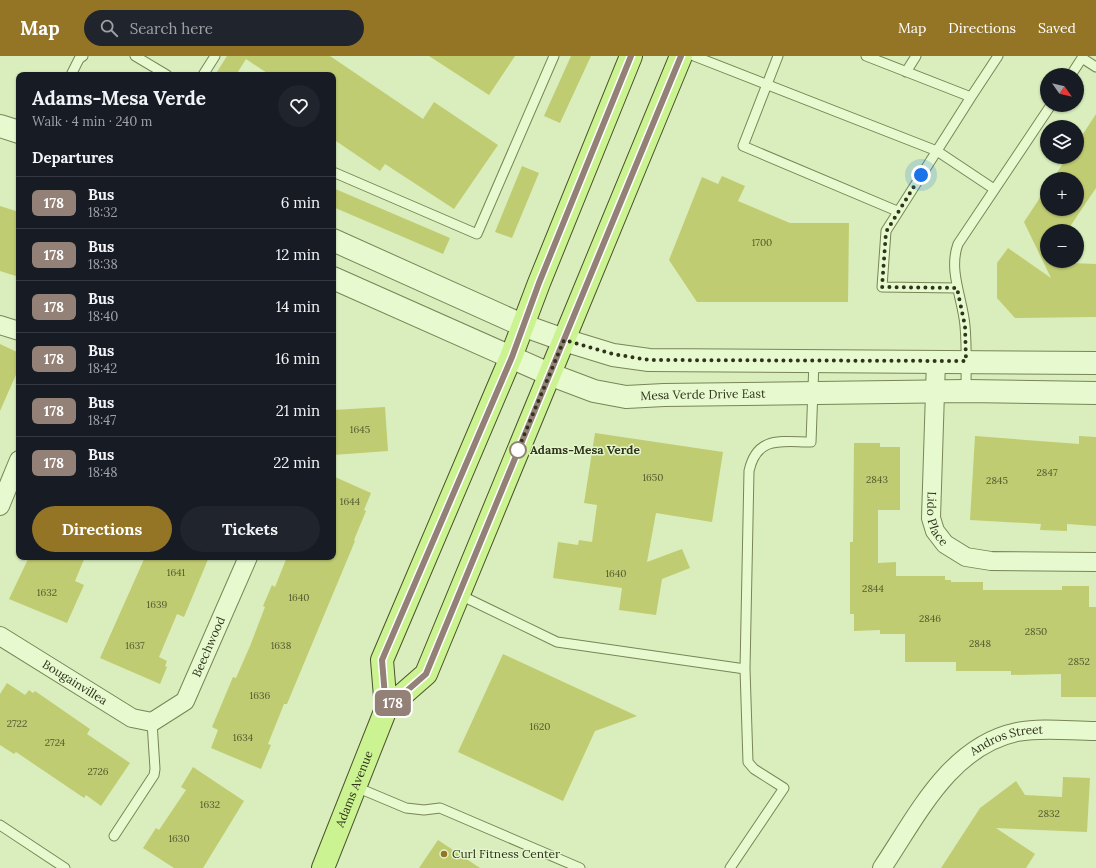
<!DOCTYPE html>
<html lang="en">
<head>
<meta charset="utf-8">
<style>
  :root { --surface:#171b24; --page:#20242c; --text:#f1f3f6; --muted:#9ea1a6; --line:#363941; --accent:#947425 }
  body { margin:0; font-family:Lora,serif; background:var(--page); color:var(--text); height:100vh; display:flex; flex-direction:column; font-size:15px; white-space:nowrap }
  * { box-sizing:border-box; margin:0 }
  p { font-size:13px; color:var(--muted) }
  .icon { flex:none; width:22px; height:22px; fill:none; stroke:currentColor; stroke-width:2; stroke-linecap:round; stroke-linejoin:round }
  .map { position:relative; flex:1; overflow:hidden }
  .sheet { position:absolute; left:16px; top:16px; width:320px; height:488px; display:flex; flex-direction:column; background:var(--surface); border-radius:8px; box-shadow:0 1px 3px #0004 }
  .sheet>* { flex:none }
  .badge { padding:0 8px; border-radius:6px; font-size:14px; line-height:26px }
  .needle { width:26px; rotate:124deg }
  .fabs { position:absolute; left:1040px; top:12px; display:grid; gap:8px }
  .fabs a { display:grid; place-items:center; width:44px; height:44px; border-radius:50%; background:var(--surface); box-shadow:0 1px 3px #0004; font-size:20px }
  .you { position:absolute; width:20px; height:20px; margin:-10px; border:3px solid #fff; border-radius:50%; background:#1a73e8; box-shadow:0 0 0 6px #1a73e833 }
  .map>.badge { position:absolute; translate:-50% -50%; box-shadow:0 0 0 2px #fff }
  h2 { padding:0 16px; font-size:15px; line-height:36px }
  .round { display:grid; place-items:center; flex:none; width:42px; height:42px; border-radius:21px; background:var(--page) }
  .summary { display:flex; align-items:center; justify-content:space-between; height:68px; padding:0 16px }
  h1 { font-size:19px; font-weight:700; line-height:30px }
  .primary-button { display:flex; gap:8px; margin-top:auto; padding:8px 16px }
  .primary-button a { flex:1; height:46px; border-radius:24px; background:var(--accent); color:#fff; font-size:16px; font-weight:700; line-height:46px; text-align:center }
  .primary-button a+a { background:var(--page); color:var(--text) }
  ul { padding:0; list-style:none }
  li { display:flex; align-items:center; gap:12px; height:52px; padding:0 16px; border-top:1px solid var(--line) }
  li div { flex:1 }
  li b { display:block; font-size:15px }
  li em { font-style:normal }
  li .badge { min-width:44px; font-weight:700; text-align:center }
  header { display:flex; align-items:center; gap:24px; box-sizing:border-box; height:56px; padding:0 20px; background:var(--accent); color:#fff }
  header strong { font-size:19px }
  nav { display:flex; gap:22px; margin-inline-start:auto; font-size:14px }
  .search { width:280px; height:36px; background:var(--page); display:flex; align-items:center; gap:10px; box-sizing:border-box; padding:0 14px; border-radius:22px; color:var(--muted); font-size:15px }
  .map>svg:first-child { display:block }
</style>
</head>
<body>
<header>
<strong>Map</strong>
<div class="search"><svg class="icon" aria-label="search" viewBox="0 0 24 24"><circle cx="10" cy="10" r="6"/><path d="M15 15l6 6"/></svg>Search here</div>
<nav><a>Map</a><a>Directions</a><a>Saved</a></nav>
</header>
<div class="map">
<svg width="1096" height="812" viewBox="0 0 1096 812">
  <rect width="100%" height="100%" fill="#d9eebc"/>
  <path fill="#c0cc71" d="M227,0H330L423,63L434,46L498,89L454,153L385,108L380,115L333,83V19H270L246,3L236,19H215Z
    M429,0H515L489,39Z
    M571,0H591L560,67L544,60Z
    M1096,58V132L1067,175H1047L1046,206L1096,208V261L1015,262L997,242V207L1008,192L1051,222L1024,166L1047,131V153H1077V123H1053L1067,101H1077V87Z
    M522,110L539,117L512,182L495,176Z
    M722,120L745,130L738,145L790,167H849L848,246H697L669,204L702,121L718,128Z
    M333,132L450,182L443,198L333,151Z
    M0,150L19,156V221L0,215Z
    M0,288L19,297V312L0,355Z
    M385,351L388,395L333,399V354Z
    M595,377L723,396L712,466L656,457L647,506L682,493L690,512L662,523L656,559L619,554L622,532L553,522L558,486L578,489L579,484L592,486L597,449L584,447Z
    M975,380L1079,388V380L1096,381V470L1067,468V475L1040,474L1041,468L970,464Z
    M854,387H880V391H900V454H878V507L896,506V520H945V524H951V526H983V534H1062V530H1089V551H1096V641H1061V618L1011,619V615H956V606H905V578H880V574L854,575V558H850V486H853Z
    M335,421L371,437L364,454L366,455L354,484L355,485L287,648H284L268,688L271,689L261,713L211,692L218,674L212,671L233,621L236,622L250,590L265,551L263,550L272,529L275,531L287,501H333V423L335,424Z
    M29,501H85L75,525L84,529L67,567L9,543Z
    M145,501H209L184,561L177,558L159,601L167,605L165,610L167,611L160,628L100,602Z
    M503,598L637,660L595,675L563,745L458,696Z
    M7,627L25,639L29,634L33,637L35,635L90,673L87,678L130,707L101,750L86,739L84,742L16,696L14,698L0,689V638Z
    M193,711L244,745L203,812H174L143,792L156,772L159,774L186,734L181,731Z
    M1063,721L1090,722L1087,776L996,772L1035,798L1026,812H941L980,752L1016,725L1025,739L1062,741Z
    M438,784L480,812H419Z"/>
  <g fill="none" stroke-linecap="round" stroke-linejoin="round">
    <g stroke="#798556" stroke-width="11">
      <path id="service" d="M135,0L167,19
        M694,0L937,95L994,133
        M778,0L743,90L897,155
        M866,0L971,41L998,0
        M906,16L916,0
        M71,19L79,3L83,0
        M203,19L215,0
        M1071,19L1082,2L1096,11
        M333,116L477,178L554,0
        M957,232L882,231L886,175L971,41
        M966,335C966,314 967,292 965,270C963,243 948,215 958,188L1051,49
        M458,538L557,586L745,613L749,415C757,379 782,386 811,386L814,305
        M356,731L406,752L424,754L440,752L580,812
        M0,769L65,812
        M114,780L154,719L155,713L152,666
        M730,812L784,732L754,713L748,706L745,613"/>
    </g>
    <g stroke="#798556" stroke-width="20">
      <g id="minor">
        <path d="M0,269L19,275"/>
        <path id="s1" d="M936,305L931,462L935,475L945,488L966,501L991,505L1096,506"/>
        <path d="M0,450L19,404"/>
        <path id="s2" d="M0,580L132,662L152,666L185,645L248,501"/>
        <path id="s3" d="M882,812C917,760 950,690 1017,676C1043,671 1070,675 1096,675"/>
      </g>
    </g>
    <g stroke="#798556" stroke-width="24">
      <g id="tertiary">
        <path d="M0,70L19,76"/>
        <path d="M333,184L522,269L564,284L613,299L649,304L1096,307"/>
        <path id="s4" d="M333,222L549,318L594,335L626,341L664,339L966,335L1096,337"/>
      </g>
    </g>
    <g stroke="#4b522a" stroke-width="24">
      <g id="primary">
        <path d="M386,653L426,618L681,0"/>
        <path id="s5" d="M323,812L386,653L382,604L511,301L539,227L631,0"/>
      </g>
    </g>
    <use href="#service" stroke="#e7f9cf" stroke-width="9"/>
    <use href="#minor" stroke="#e7f9cf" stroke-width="18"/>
    <use href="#tertiary" stroke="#e7f9cf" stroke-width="22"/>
    <use href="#primary" stroke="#cbf392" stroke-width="22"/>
  </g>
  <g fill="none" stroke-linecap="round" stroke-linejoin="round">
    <g stroke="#fff" stroke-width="9">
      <path id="line" d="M631,0L539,227L512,301L382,604L386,653L426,618L681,0"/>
    </g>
    <use href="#line" stroke="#938177" stroke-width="6"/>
    <path stroke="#2f341b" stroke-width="4" stroke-dasharray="0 7.2" d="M518,394L517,396L564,284L613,298L649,304L966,305L965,270L957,232L882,231L886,176L921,119"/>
  </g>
  <circle fill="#fff" stroke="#938177" stroke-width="2" cx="518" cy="394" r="8"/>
  <circle fill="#947425" stroke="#e3f5cb" stroke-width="1.5" cx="444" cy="798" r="4"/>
  <g text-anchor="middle" stroke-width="3" stroke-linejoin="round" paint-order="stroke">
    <g font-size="10" fill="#535a30">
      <text x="762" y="190">1700</text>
      <text x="360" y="377">1645</text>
      <text x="1047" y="420">2847</text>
      <text x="653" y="425">1650</text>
      <text x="877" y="427">2843</text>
      <text x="997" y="428">2845</text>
      <text x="350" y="449">1644</text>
      <text x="176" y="520">1641</text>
      <text x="616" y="521">1640</text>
      <text x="873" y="536">2844</text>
      <text x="47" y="540">1632</text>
      <text x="299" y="545">1640</text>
      <text x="157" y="552">1639</text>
      <text x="930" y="566">2846</text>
      <text x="1036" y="579">2850</text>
      <text x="980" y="591">2848</text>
      <text x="135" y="593">1637</text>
      <text x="281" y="593">1638</text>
      <text x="1079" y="609">2852</text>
      <text x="260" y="643">1636</text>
      <text x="17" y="671">2722</text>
      <text x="540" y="674">1620</text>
      <text x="243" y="685">1634</text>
      <text x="55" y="690">2724</text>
      <text x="98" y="719">2726</text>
      <text x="210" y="752">1632</text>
      <text x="1049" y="761">2832</text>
      <text x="179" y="786">1630</text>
    </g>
    <g font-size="12" fill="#2f341b" stroke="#e3f5cb">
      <text dy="4" stroke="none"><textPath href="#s4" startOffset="394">Mesa Verde Drive East</textPath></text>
      <text dy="4" stroke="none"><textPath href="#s1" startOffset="159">Lido Place</textPath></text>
      <text dy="4" stroke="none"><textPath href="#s2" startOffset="274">Beechwood</textPath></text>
      <text dy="4" stroke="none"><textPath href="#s2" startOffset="88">Bougainvillea</textPath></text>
      <text dy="4" stroke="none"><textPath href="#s3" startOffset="185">Andros Street</textPath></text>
      <text dy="4" stroke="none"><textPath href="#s5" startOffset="85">Adams Avenue</textPath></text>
    </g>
    <g font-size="12" font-weight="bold" fill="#2f341b" stroke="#e3f5cb" text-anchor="start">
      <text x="530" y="398">Adams-Mesa Verde</text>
    </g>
    <g font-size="12" fill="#2f341b" stroke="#e3f5cb" text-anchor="start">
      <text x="452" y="802">Curl Fitness Center</text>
    </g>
  </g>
</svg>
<div class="fabs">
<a><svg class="needle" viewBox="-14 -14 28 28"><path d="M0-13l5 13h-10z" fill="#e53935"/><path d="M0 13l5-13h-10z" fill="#9ea1a6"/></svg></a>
<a><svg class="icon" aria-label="layers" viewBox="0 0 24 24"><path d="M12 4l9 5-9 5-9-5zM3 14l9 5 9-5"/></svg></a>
<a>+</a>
<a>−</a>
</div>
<div class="you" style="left:921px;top:119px"></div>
<b class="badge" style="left:393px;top:647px;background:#938177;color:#fff">178</b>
<section class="sheet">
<div class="summary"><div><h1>Adams-Mesa Verde</h1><p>Walk · 4 min · 240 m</p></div><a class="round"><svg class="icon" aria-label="heart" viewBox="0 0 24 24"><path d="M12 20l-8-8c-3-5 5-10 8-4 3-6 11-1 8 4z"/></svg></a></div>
<h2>Departures</h2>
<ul>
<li><span class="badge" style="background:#938177;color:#fff">178</span><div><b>Bus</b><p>18:32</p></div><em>6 min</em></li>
<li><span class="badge" style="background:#938177;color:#fff">178</span><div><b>Bus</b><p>18:38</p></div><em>12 min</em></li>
<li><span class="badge" style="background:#938177;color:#fff">178</span><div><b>Bus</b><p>18:40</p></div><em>14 min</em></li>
<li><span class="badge" style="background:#938177;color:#fff">178</span><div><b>Bus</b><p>18:42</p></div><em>16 min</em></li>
<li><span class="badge" style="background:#938177;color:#fff">178</span><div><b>Bus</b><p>18:47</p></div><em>21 min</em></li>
<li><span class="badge" style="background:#938177;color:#fff">178</span><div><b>Bus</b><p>18:48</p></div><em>22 min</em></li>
</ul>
<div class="primary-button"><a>Directions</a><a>Tickets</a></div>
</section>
</div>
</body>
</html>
